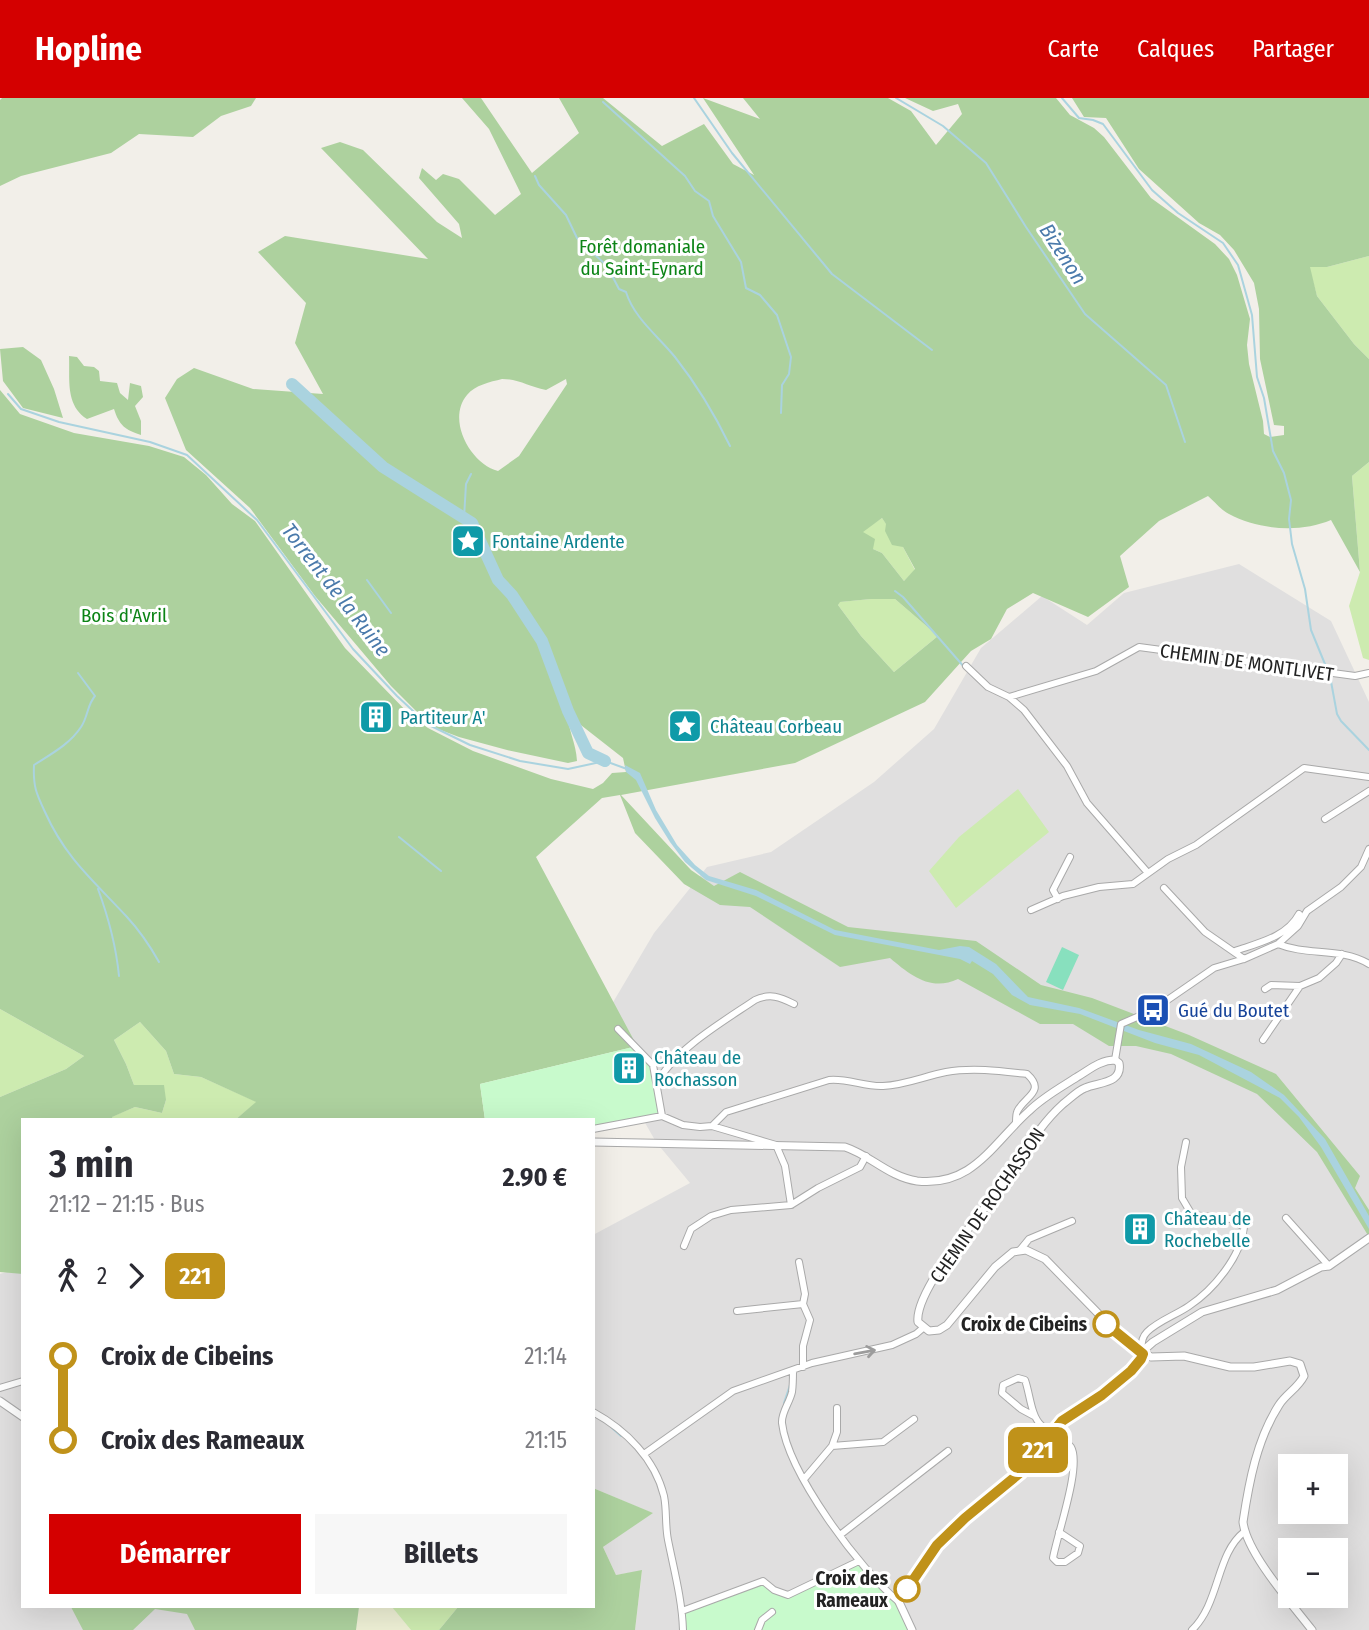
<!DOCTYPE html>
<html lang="fr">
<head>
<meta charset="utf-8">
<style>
  :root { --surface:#fff; --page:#f7f7f7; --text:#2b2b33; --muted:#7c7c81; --accent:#d40000 }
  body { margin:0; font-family:"Fira Sans Condensed",sans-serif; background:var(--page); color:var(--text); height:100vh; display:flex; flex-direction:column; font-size:26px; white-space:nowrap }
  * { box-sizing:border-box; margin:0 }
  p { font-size:23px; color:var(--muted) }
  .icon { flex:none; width:38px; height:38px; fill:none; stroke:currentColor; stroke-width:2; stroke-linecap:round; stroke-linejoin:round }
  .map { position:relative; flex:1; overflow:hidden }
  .panel { position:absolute; left:21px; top:1020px; width:574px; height:490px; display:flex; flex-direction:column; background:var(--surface); border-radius:0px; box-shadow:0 7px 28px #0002 }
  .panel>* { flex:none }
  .badge { padding:0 14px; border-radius:10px; font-size:24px; line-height:46px }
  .controls { position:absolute; left:1278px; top:1356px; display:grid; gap:14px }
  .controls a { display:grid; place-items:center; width:70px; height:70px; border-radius:0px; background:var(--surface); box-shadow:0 7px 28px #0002; font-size:35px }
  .map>.badge { position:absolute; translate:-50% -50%; box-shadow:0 0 0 4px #fff }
  .legs { display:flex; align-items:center; gap:10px; height:77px; padding:0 28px; font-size:23px }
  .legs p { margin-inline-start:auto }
  .summary { display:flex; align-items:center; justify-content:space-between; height:119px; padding:0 28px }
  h1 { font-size:38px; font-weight:700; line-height:52px }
  .primary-button { display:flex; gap:14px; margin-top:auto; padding:14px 28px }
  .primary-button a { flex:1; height:80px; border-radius:0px; background:var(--accent); color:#fff; font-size:28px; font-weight:700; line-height:80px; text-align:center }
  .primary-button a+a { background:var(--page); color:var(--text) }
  ul { padding:0 28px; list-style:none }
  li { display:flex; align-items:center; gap:24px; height:84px; font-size:26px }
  li i { display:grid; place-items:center; width:10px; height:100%; margin:0 9px; background:currentColor }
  li i::after { content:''; width:18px; height:18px; margin:-9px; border:5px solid; border-radius:50%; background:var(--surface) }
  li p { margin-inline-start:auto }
  li:first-child i { background:linear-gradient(#0000 50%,currentColor 0) }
  li:last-child i { background:linear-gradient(currentColor 50%,#0000 0) }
  header { display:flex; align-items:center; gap:42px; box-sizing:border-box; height:98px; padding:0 35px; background:var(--accent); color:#fff }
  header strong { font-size:33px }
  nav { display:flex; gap:38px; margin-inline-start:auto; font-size:24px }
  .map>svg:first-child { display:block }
</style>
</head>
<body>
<header>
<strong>Hopline</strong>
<nav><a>Carte</a><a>Calques</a><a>Partager</a></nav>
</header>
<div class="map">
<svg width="1369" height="1532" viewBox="0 0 1369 1532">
  <rect width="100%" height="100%" fill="#f2efe9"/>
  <path fill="#e0dfdf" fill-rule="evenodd" d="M1239,466L1331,523L1369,604V1532H635L642,1473L616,1477L603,1449L652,1415L593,1390V1137L690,1085L656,1044L612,967V906L654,835L707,769L771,754L874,684L934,631L981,550L1042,498L1087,527L1124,495ZM1290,1368H1335V1414H1290ZM1290,1452H1335V1498H1290Z
    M23,1169V1508L209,1509L206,1532H0V1176Z"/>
  <path fill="#eef0d5" d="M359,1508L392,1509L411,1532H356Z"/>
  <path fill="#cdebb0" d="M1369,158V261L1354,246L1317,198L1309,169H1327Z
    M1369,364V562L1363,560L1349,508L1360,474L1352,378Z
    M882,420L903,449L915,472L904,483L882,455L873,451L862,433Z
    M871,501H895L938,538L894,574L861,538L838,507L839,504Z
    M1018,691L1049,734L956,810L929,773L959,739Z
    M0,911L84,958L66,971L0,999Z
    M140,924L166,953L174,976L201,979L257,1004L235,1022H113L111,1019L135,1009L162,1015L166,1002L134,987L126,966L114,942Z
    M392,1509H458L439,1532H411Z"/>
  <path fill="#add19e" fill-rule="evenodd" d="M2,0H256L251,8L221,18L193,39L139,36L111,55L21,78L0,88V2Z
    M462,0H481L532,75L579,35L559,0H603L662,48L704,26L733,66L754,77L703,0L760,21L743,0H888L911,13L936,47L962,16L958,6L933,13L905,0H1056L1070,17L1094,30L1104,39L1151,100L1215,146L1229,161L1237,177L1250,221L1247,247L1249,266L1263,323L1264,336L1270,339L1284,337V328L1274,327L1260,261L1259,211L1254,185L1234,152L1220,137L1199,125L1139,71L1106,20L1084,19L1072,0H1369V158L1327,169H1310L1317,198L1354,246L1369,261V364L1352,378L1360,474L1331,422C1300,435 1259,432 1229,416C1221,412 1215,404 1208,398L1159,423L1120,458L1129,489L1088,519L1033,495L1007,511L991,541L971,553L925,604L795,665L621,697L691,772L714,788L740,774L848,829L976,843L1041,887L1092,900L1189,937L1276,976L1360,1078L1355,1090L1369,1112V1139L1317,1054L1257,996L1171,956L1136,948H1109L1073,926H1040L958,881C931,894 910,877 890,860L840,869L750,809L720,807L684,786L635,735L620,697L602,700L536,759L637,948L480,986L485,1022H235L256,1004L201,979L174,976L166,953L140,924L114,942L126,966L134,987H164L166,1002L162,1015L135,1009L112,1019L113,1022H23V1176L0,1174V999L66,971L84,958L0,911V292L20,316L74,335L149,348L184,359L206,377L232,406L255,423L345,550L411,618L428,630L473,653L551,681L593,691L603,685L612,675L626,674L623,660L577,624L569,608C565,629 576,642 577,663L568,665L507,652L459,639L438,631L424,621L391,588L315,498L250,410L186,352L165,300L177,281L194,270L253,291L323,296L295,245L306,205L258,154L285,138L428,161L321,50L340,44L363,52L437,124L462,140L459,126L419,80L422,70L436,82L443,76L459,81L495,117L521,96L489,31ZM502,281C519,281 529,289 546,292L566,281L567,286L519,358L498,373C471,366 446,322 467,297C475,287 490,284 502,281ZM882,420L886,426L885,433L892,447L903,449L915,471L904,483L882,455L873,451L875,441L863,434ZM871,501H895L938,538L894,574L861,538L838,507L840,504Z
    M23,249L41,262L54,291L63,320L23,310L3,283L0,251Z
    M69,258L77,259L84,268L94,269L99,273L100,283L117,285L120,295L128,302L130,285L141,288L143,299L135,308L141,323V337C125,332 119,327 114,311L87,321C65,307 70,281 69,258Z
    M593,1390L653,1415L603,1449L616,1477L642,1472L635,1532H439L458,1509L593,1508Z
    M71,1509H359L356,1532H195L187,1516L155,1511L133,1532H83Z"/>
  <path fill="#c8facc" d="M637,948L649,961L662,1018L593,1031V1022H485L480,986Z
    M859,1463L899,1504L912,1532H683L682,1513L763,1483L788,1497Z"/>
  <path fill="#88e0be" d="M1062,849L1079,857L1063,892L1046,884Z"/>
  <path fill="#aad3df" d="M625,667L640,675L656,712L677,747L695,767L709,778L756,792L835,832L939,852L960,848L969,849L996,866L1028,899L1079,910L1139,932L1191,946L1251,974L1284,997L1325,1041L1369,1118V1131L1321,1049L1299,1019L1280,1000L1199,957L1155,945L1080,916L1030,907L1012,897L993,876L972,863L970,866L960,861L835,837L756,798L706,782L685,764L670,744L655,720L636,682L626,674Z"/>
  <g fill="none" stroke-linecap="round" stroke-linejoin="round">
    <path stroke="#aad3df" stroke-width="2" d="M694,0L732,55L832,176L932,252
      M896,0L943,28L986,65L1026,129L1085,216L1166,287L1185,344
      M1062,0L1079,20L1093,22L1103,26L1152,92L1178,115L1223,145L1238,167L1252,217L1257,279L1264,300L1273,353L1284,375L1291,402L1289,421L1292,446L1305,491L1311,532L1327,571
      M603,4L685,78L695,93L709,103L713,118L741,164L746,190L760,197L777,217L791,259L789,276L782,287L781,315
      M535,78L539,87L566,117L577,140L607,168L619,191L626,194C634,220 658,238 675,259C697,287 715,317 730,348
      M8,296L21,311L59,324L150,344L187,357L257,422L353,551L397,598L427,626L470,647L520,663L568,671L605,663L627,671
      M464,420L466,386L471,376
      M367,482L391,515
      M895,493L903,499L965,570
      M78,575L95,598C87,607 88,619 81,629C70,646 51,656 34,667C33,688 36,695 45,714C66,761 94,783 127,819C140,833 150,848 159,864
      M1330,578L1337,616L1341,623L1369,652
      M399,739L441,773
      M98,791C109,821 116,847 119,878
      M784,1305L790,1287
      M612,1330L621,1338"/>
    <path stroke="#aad3df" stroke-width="12" d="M292,286L383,369L472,425L498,482L512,497L542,543L568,613L588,655L605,663"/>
    <g stroke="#a9a9a9" stroke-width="8">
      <path id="minor" d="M966,568L988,589L1009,599L1024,612L1067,668L1087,705L1148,775
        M1009,599L1096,573L1139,549L1355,578L1369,575
        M1325,721L1369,693
        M1164,790L1205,834L1244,861
        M1058,801L1053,792L1070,759
        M1031,812L1063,798L1099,789L1133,786L1168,761L1196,747L1304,670L1369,679
        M1278,846C1307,858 1341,849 1369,866
        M1235,853C1258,845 1287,839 1299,816
        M1265,891L1271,887L1300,888
        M618,931L653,967L662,1018
        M1263,942L1300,888L1319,880L1336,865L1342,856
        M1115,962L1121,926L1153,912L1214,870L1244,861L1278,846L1298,828L1307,813L1341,789L1361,769L1369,751
        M657,985C674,952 724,923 755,902C770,895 780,899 794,906
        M712,1028L776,1047L785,1068L791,1107
        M593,1031L662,1018L683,1027L700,1029L712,1028L726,1014L829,982C847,980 865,989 883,988C905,987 925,978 946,974C972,969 1002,973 1027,976C1047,994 1023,999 1017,1014C1016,1015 1016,1024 1016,1025
        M1286,1120L1329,1168
        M684,1148L691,1131L711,1118L731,1112L791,1107L818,1090L860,1069L866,1058
        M1020,1152L1029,1141L1072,1123
        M799,1164L805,1196L803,1206L810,1222L803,1248V1269
        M737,1213L803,1206
        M1141,1254C1142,1246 1141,1240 1147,1234C1158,1223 1176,1217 1189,1208C1213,1192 1241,1159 1244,1129L1231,1121L1192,1117L1182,1100L1181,1069L1186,1044
        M793,1272C793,1279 793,1287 792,1294C790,1304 781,1315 782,1325C788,1375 860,1472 899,1504
        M0,1290L23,1283
        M593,1314C626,1332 655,1361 664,1398C667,1413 665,1427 668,1442C674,1472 682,1501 683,1532
        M1034,1318L1021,1311L1002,1295L1003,1287L1018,1280L1025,1282C1030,1296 1031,1318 1041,1327C1050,1336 1063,1338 1071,1349C1082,1367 1057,1437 1053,1460L1057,1464H1065L1078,1455L1080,1448L1059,1434
        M832,1348L837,1334V1310
        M644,1356L733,1293L812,1265L892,1247L916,1236L923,1230
        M805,1380L832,1348L883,1344L914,1321
        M840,1437L948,1353
        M682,1513L763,1483L774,1492L788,1497L859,1463
        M758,1532L762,1522L772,1514
        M1192,1532C1220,1505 1216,1456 1244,1434"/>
    </g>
    <g stroke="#a9a9a9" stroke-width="9">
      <path id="tertiary" d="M593,1044L845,1049C870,1057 889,1079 917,1083C973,1089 992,1046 1029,1013C1043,999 1060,990 1077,979C1089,972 1100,962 1115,962L1119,965C1123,986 1098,984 1085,990C1077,993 1070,1001 1063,1006C1035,1031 1021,1063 999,1092C980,1116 914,1194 918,1224L929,1233L939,1232L947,1227L995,1169L1013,1154L1026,1152L1045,1161L1124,1242L1151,1259L1184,1258L1230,1269H1254L1290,1263L1300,1266L1304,1278C1298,1290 1286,1296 1279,1307C1257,1341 1249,1384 1243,1424C1247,1456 1292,1506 1312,1532
        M0,1303L23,1319
        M912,1532L899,1504L937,1447L965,1420L1021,1373L1062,1323L1102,1297L1131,1273L1141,1261L1145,1251L1153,1244L1202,1214L1277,1192L1321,1169L1329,1168L1369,1140"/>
    </g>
    <use href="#minor" stroke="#fff" stroke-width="6"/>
    <use href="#tertiary" stroke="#fff" stroke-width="7"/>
  </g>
  <defs><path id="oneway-shaft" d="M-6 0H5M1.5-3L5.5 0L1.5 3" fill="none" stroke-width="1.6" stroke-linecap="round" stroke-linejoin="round" transform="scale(1.75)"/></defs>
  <use stroke="#9c9c9c" href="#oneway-shaft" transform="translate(865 1254) rotate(-10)"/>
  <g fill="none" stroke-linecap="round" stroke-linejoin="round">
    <g stroke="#fff" stroke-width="16">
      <path id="line-1" d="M907,1491L937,1447L965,1420L1021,1374L1062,1323L1102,1297L1131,1273L1141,1261L1143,1256L1106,1226"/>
    </g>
    <use href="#line-1" stroke="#c0921a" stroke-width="10"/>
  </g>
  <defs>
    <g id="sight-square" transform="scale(1.75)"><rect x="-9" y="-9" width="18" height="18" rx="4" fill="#0f9aa8" stroke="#fff"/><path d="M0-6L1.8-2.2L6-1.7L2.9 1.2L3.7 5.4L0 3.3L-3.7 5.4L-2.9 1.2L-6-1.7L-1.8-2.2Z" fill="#fff"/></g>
    <g id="building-square" transform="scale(1.75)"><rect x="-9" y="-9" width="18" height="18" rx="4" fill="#0f9aa8" stroke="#fff"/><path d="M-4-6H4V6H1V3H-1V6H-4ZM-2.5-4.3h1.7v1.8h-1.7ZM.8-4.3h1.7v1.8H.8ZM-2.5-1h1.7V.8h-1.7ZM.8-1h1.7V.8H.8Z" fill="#fff"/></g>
    <g id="bus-square" transform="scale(1.75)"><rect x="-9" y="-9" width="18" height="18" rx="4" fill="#1a4fb4" stroke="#fff"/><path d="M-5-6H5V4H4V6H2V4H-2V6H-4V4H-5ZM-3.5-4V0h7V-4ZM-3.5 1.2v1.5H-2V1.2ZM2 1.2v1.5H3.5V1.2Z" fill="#fff"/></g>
  </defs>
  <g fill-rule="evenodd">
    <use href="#sight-square" x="468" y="443"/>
    <use href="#building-square" x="376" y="619"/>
    <use href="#sight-square" x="685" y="628"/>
    <use href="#bus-square" x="1153" y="912"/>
    <use href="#building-square" x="629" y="970"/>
    <use href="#building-square" x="1140" y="1131"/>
  </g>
  <g fill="#fff" stroke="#c0921a" stroke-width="3.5">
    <circle cx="1106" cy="1226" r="12"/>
    <circle cx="907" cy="1491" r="12"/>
  </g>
  <g text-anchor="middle" stroke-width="6" stroke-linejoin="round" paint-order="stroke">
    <g font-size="19" fill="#0c8416" stroke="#fff">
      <text x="642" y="155">Forêt domaniale<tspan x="642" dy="22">du Saint-Eynard</tspan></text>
      <text x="124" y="524">Bois d'Avril</text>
    </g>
    <g font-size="19" fill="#0d838f" stroke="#fff" text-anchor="start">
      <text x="492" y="450">Fontaine Ardente</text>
      <text x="400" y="626">Partiteur A'</text>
      <text x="710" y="635">Château Corbeau</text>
      <text x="654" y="966">Château de<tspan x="654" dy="22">Rochasson</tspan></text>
      <text x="1164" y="1127">Château de<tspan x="1164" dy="22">Rochebelle</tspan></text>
    </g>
    <g font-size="19" fill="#222" stroke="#fff">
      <text transform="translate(1247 564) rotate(8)" y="7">CHEMIN DE MONTLIVET</text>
      <text transform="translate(987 1107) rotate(-55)" y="7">CHEMIN DE ROCHASSON</text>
    </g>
    <g font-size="19" fill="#164399" stroke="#fff" text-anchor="start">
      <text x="1178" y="919">Gué du Boutet</text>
    </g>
    <g font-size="19" font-weight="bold" fill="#222" stroke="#fff" text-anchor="end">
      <text x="1087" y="1233">Croix de Cibeins</text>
      <text x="888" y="1487">Croix des<tspan x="888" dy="22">Rameaux</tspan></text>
    </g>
    <g font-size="21" font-style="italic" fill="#4a7aab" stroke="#fff">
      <text transform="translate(1063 156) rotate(57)" y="7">Bizenon</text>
      <text transform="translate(336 492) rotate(52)" y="7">Torrent de la Ruine</text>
    </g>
  </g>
</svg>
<div class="controls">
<a>+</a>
<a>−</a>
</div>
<b class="badge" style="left:1038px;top:1352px;background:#c0921a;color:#fff">221</b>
<section class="panel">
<div class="summary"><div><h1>3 min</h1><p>21:12 – 21:15 · Bus</p></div><b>2.90 €</b></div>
<div class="legs"><svg class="icon" aria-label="walk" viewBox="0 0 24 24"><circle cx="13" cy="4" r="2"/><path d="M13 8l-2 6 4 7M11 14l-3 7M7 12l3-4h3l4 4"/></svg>2<svg class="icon" aria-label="forward" viewBox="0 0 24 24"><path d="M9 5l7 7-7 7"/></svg><b class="badge" style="background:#c0921a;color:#fff">221</b></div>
<ul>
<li><i style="color:#c0921a"></i><b>Croix de Cibeins</b><p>21:14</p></li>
<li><i style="color:#c0921a"></i><b>Croix des Rameaux</b><p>21:15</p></li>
</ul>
<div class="primary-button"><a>Démarrer</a><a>Billets</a></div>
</section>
</div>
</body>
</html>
